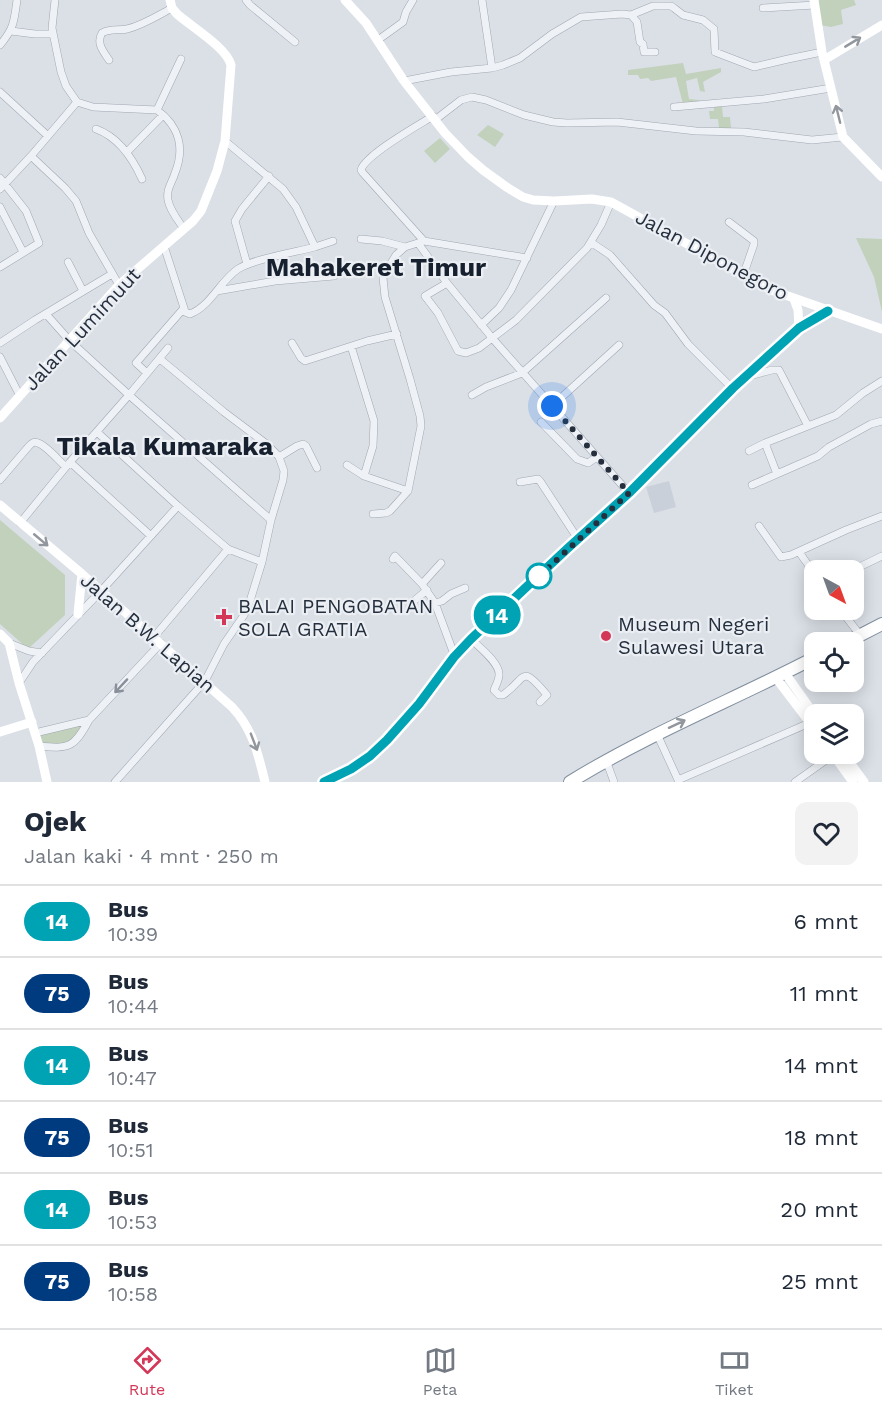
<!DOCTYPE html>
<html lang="id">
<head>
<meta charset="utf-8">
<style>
  :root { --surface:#fff; --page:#f2f2f3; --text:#1f2937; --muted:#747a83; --line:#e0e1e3; --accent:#d43858 }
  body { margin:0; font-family:"Work Sans",sans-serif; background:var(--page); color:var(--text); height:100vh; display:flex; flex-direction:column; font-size:22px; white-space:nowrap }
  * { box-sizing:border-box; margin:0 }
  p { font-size:20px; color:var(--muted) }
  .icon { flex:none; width:33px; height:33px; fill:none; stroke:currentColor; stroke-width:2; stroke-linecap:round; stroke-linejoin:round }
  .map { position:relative; height:782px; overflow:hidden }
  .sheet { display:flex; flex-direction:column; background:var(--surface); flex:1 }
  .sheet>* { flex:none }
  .badge { padding:0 12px; border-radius:20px; font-size:21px; line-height:39px }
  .needle { width:39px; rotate:139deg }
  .controls { position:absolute; left:804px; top:560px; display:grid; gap:12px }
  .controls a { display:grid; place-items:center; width:60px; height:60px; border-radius:12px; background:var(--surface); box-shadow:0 3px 15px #0003; font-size:30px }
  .you { position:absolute; width:30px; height:30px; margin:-15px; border:4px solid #fff; border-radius:50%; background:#1a73e8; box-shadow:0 0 0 9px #1a73e833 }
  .map>.badge { position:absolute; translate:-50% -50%; box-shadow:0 0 0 3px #fff }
  .round { display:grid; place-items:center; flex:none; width:63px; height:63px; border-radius:12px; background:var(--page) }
  .summary { display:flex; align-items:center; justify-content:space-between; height:102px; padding:0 24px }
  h1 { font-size:28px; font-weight:700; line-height:45px }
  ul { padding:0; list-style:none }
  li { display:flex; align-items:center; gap:18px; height:72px; padding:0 24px; border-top:2px solid var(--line) }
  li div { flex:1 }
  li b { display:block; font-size:22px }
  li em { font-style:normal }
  li .badge { min-width:66px; font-weight:700; text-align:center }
  .menu { display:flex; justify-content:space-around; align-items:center; height:84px; border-top:2px solid var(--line); background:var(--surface); font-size:16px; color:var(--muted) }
  .menu a { display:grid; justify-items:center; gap:3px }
  .menu .on { color:var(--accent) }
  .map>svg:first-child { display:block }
</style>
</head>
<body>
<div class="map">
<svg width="882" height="782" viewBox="0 0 882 782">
  <rect width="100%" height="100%" fill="#dbe0e7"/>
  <path fill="#c9d0d9" d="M669,481L676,507L654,513L646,487Z"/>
  <path fill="#c2d1bc" d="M820,0H854L856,5L841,10L843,24L831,27L819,25L815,2Z
    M683,63L686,74L721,68V72L703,82L705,92L700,91L697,78L686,81L689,99L699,100L700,104H683L676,77L651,81L648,78L640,79L638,75H628V70Z
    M714,106H722L723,117H730L731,128H719L718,119H710L709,111H714Z
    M488,125L504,134L495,147L477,135Z
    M440,138L450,149L435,163L424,151Z
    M856,238L882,239V312L874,277Z
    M0,520L65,575V615L28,649L0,624Z
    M87,722L71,744L41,745L36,733Z"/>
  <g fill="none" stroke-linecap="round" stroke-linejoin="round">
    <g stroke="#a1a7b1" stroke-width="8">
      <path id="street" d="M55,0L52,28L61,72L66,86L77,102L93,107L157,110C179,126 185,148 175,173C172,183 166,189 168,200C170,211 178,220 184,229
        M246,0L250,5L295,42
        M763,8L815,5
        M631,15L637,22L640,42L643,44L644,52H655
        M11,31L35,34H53
        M378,40L403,22L406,12L413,0
        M0,45C14,28 14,22 17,0
        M109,60C103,51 96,43 102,33C111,28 118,31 127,29C143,25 157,16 172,8
        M492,68L503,65L520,58L552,34L581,17L622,14L631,15L653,6H671L674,8L683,15L703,20L714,29L715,52L754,67L788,59L822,52
        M404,81L451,72L492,68L482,0
        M0,92L48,136
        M674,107L764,99L831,88
        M157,110L181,59
        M433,116C417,126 365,155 361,170L363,173L424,241L527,258
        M435,120L461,100L472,97L486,100L524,115L553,122L567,123L617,122L696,131L744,132L812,140L843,137
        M96,129C118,137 133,159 142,179
        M127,152L163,115
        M31,156L65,188L76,201L89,233L119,285
        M0,178L26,211L39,243L0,267
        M0,189L31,156L77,102
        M0,207L23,252
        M729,222L754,241V244L743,276
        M361,239L382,241L405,247
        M418,243L447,283L493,339L629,493
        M592,243L610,255L654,305L665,313L688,344L733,389
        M164,246L184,308L185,312L190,314C211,306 220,281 238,269C253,259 296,252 315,247L296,207L283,189L225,141
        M315,247L333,241
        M68,262L83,291
        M247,264L235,221L242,209L269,176
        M447,283L425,296L438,313L458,351L466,353L479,348L516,320L587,248L601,225L611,202
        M217,291L275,281L334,276
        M46,314L69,340L129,395L271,520
        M481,325L499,308L511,290L554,201
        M0,343L35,320L112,274
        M292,343L301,358L305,361L367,341L397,334
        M351,346L374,421L373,446L364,476L408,491
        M0,357L20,396
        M147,373L136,363L184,308
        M746,377L772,370H779L808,426
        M472,395L486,387L522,373L606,298
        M552,406L619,345
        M541,422L577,459L588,463L597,457
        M97,432L178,506L228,549
        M765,443L777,474L818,456L829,447L871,424L882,421
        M749,451L765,443L836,415L863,393L882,381
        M279,457L297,446L303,444L306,446L317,468
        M70,462L151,536
        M347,465L364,476
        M0,480L29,446C32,443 34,441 38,443C46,445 59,461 66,467
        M520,482L538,479L540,481L578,539
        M752,485L777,474
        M373,514L386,513L390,511L408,491L421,426L420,416L410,379L385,297L383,278L388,268L396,255L405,247L424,241
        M20,523L70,462L129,395L168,348
        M759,526L781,557L791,555L846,530L882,516
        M799,552L814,573
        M393,559L395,556L422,584L435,603L455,657
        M853,570L882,556
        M422,584L441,563
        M415,600L427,590
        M435,603L442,601L451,594L465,588
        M840,609L860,635
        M154,637L228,549L262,562
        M471,639C479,647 500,663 499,675C499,680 496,685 494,690L499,695H503C527,678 520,663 547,695L540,702
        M9,643L29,651L42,653
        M19,683L33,662L101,591L178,506
        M35,733L89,720L161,643
        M657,734L679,782
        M39,746C69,749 74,748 89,720
        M606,760L614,782
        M678,780L814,721
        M115,782L205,681L224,644L244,615L250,601L262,562L271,520L283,480L284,471L279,457L268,445L224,412L160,359
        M795,782L836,753"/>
    </g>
    <g stroke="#828f9e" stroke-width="14">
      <path id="highway" d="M847,642L882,624
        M570,782C648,734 733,700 814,658"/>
    </g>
    <use href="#street" stroke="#eef1f5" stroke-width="7"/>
    <path stroke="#fff" stroke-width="9" d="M345,0L366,23L404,81L445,133L468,157L483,170L508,188L523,197L533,200L554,201L592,199L611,202L771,290L882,329
      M814,0L822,52L843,137L882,177
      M824,60L882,25
      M794,299L798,310L799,328
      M0,418L119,285L193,221L201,211L217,171L225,141L231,65C227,48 192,27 177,14L172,8L170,0
      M0,505L82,574L232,707C253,729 258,754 265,782
      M78,614L82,574
      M0,634L9,643L19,683L39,746L47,782
      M785,673L814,714
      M776,678L814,728
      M0,732L32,722
      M832,753L853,782
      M843,753L864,782
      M324,782L351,769L370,756L387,740L419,704L455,657L471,639L559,557L629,493L733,389L799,328L828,311"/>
    <use href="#highway" stroke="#fff" stroke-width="12"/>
  </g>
  <defs><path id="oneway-shaft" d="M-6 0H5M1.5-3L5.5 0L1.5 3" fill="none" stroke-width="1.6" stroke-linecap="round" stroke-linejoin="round" transform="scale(1.5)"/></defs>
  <g stroke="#92979e">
    <use href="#oneway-shaft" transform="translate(853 42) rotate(-31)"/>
    <use href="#oneway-shaft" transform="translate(838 114) rotate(-104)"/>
    <use href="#oneway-shaft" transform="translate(41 540) rotate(40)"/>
    <use href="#oneway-shaft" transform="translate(677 724) rotate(-25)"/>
    <use href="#oneway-shaft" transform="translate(254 742) rotate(69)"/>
  </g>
  <use stroke="#8a9099" href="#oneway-shaft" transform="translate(121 686) rotate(133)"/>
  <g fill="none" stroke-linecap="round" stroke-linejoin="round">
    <g stroke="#fff" stroke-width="14">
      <path id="line" d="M324,782L351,769L370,756L387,740L419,704L454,657L471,639L568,548L629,493L733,388L799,328L828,311"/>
    </g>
    <use href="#line" stroke="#00a3b4" stroke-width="9"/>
    <path stroke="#252f3d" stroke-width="6" stroke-dasharray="0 10.8" d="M539,576L536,579L629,493L552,406"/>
  </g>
  <circle fill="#fff" stroke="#00a3b4" stroke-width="3" cx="539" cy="576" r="12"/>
  <g fill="#d43858" stroke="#ebeff4" stroke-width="2">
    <path d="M221 608h6v6h6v6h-6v6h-6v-6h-6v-6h6z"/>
    <circle cx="606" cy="636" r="6"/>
  </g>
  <g text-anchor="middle" stroke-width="4.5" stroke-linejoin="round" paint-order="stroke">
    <g font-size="20" fill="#252f3d" stroke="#ebeff4">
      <text transform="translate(712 255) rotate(28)" y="7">Jalan Diponegoro</text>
      <text transform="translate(82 329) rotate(-47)" y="7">Jalan Lumimuut</text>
      <text transform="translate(148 633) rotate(41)" y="7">Jalan B.W. Lapian</text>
    </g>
    <g font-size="20" fill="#252f3d" stroke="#ebeff4" text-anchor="start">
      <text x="238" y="613">BALAI PENGOBATAN<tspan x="238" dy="23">SOLA GRATIA</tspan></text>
      <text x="618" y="631">Museum Negeri<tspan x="618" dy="23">Sulawesi Utara</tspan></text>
    </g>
    <g font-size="26" font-weight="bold" fill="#17202e" stroke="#ebeff4">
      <text x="376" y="276">Mahakeret Timur</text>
      <text x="165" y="455">Tikala Kumaraka</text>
    </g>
  </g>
</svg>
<div class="controls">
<a><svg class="needle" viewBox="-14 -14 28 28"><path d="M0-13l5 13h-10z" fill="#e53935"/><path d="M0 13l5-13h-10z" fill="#747a83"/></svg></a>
<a><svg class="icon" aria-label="locate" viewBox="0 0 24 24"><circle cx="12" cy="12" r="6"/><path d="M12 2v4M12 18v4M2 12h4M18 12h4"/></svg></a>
<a><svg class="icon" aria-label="layers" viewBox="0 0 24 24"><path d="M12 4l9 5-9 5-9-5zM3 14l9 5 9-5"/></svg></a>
</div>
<div class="you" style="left:552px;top:406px"></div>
<b class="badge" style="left:497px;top:615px;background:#00a3b4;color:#fff">14</b>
</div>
<section class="sheet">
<div class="summary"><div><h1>Ojek</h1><p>Jalan kaki · 4 mnt · 250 m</p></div><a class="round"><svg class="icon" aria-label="heart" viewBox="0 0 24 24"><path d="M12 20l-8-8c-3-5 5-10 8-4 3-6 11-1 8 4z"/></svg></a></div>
<ul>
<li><span class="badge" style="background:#00a3b4;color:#fff">14</span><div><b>Bus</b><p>10:39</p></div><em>6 mnt</em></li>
<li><span class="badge" style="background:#003b80;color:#fff">75</span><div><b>Bus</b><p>10:44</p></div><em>11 mnt</em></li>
<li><span class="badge" style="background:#00a3b4;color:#fff">14</span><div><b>Bus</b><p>10:47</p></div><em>14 mnt</em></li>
<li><span class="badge" style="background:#003b80;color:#fff">75</span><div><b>Bus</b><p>10:51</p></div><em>18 mnt</em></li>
<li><span class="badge" style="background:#00a3b4;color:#fff">14</span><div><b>Bus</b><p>10:53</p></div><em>20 mnt</em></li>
<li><span class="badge" style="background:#003b80;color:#fff">75</span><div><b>Bus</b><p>10:58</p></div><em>25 mnt</em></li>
</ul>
</section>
<nav class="menu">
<a class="on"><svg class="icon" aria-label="directions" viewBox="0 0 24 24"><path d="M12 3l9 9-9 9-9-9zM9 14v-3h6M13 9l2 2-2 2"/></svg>Rute</a>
<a><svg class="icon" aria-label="map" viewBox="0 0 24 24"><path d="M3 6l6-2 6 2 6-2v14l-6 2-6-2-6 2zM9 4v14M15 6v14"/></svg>Peta</a>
<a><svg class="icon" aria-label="tickets" viewBox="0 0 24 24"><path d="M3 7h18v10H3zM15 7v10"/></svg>Tiket</a>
</nav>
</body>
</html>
